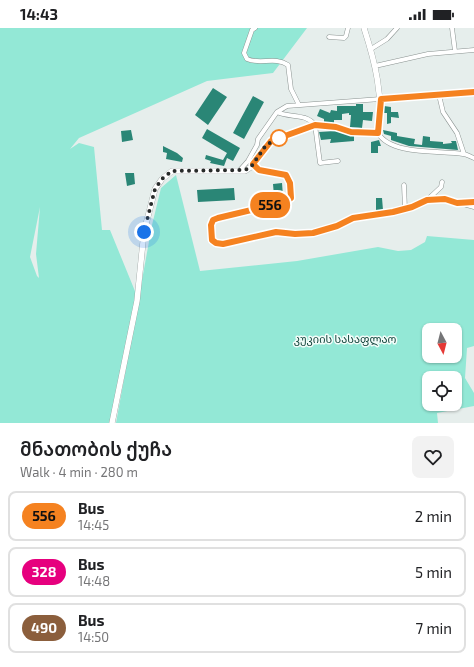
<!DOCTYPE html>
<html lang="en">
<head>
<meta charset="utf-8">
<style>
  :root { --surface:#fff; --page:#f2f2f2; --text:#202124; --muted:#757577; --line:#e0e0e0 }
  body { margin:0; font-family:"Exo 2","Noto Sans Georgian",sans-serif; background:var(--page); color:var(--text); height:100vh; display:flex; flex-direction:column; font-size:15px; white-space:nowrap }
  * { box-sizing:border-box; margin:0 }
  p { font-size:13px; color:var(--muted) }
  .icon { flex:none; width:22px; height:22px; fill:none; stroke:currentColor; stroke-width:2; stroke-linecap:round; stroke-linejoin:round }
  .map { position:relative; height:395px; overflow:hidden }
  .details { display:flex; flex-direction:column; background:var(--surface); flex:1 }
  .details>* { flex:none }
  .badge { padding:0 8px; border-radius:13px; font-size:14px; line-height:26px }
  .needle { width:26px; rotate:173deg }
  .controls { position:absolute; left:422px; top:295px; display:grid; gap:8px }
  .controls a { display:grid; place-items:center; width:40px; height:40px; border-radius:8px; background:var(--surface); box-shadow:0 1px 3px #0004; font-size:20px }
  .you { position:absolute; width:20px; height:20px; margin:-10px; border:3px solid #fff; border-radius:50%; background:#1a73e8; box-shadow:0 0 0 6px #1a73e833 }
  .map>.badge { position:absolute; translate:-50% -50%; box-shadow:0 0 0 2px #fff }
  .round { display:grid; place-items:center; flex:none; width:42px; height:42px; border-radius:8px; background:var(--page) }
  .overview { display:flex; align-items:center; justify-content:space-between; height:68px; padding:0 20px }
  h1 { font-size:19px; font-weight:600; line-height:30px }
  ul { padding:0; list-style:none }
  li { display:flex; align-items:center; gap:12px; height:50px; margin:0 8px 6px; padding:0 12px; border:2px solid var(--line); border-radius:8px }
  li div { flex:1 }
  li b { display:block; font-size:15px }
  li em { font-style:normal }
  li .badge { min-width:44px; font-weight:700; text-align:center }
  .status { display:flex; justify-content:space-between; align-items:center; height:28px; padding:0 20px; background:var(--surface); direction:ltr }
  .status svg { height:11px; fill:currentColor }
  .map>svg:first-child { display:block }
</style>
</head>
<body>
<div class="status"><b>14:43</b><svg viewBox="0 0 49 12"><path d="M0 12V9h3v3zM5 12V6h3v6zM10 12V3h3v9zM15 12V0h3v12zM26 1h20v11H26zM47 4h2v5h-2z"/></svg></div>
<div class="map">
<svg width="474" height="395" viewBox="0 0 474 395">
  <rect width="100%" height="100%" fill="#e6eeec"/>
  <path fill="#93e8d6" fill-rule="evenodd" d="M0,0H307L273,45L207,53L79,110L70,121L79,115L94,119L102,202H110L137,268L110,395H0ZM40,179L36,226L39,250L37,248L30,229Z
    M176,147L200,243L297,233L378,219L398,223L411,222L425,214L427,208L474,212V318L467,320L465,350L474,365V378L437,385L438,395H116L152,197L161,160ZM429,302H455V328H429ZM429,350H455V376H429Z"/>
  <path fill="#2a8676" d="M213,60L227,69L208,97L195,87Z
    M253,68L264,74L244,111L233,105Z
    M356,76H363V84H373L372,93L363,92L362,100L350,99L351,87H349V85L342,86V92H334V95L324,94V91L317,88L320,81L330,85L331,82L337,83V78H356Z
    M384,78L391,79V84H398L399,90L391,89V95L387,96V85H384Z
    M207,101L240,120L233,133L227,130L224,138L210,135L211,133L205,131L206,127L223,132L227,125L202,110Z
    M131,102L133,112L122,114L121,103Z
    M383,102L397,105V108L415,111L414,116L422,117L423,108L430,109V113L443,114V116L452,115L451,113H456L458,122L409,118L391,112V108L384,106Z
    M335,103L354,108V113L330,115L331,111L321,112L319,104Z
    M379,112L381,118H378V125H371V114Z
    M163,118L177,125L183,130L182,134L166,131L167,125L163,124Z
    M125,145H134L135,156L127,158Z
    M282,155L283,168H274L273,156Z
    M234,160L235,172L198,174L197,162Z
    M376,170H382L383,182H376Z"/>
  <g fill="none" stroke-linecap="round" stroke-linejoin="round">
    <g stroke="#8a9290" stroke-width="5">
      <path id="street" d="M255,0L252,2L244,25L247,31C260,37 275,28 288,37L291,61L299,77
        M452,0L455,23
        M329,9L344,10L346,8L348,0
        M371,21L387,11L397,0
        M375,38L428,26L474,22
        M439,67L443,84L457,105L464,126
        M277,84C289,90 306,85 315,97L320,135L338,133
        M378,105C391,128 442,122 463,126C467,126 470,129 474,130
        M253,136L259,142L286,147L290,155L291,170L285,174L233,186L213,193C209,204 210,214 223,216L276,205L295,206L313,205L337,198L353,190L393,184L412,179L427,173L445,171L474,179
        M240,142L248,133L257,117L258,111L277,84L287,78L474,64
        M404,157L405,181
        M427,172L441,159L442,154
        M460,175L474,174"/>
    </g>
    <g stroke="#8a9290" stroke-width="6">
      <path id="secondary" d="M112,395L137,273L144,204L155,161L162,151L172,143H245L251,139L271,113L315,97L336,99L351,104L378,105C384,69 375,34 364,0"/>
    </g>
    <use href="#street" stroke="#fff" stroke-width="4"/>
    <use href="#secondary" stroke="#fff" stroke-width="5.5"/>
  </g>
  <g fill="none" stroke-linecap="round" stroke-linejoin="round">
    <g stroke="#fff" stroke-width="9">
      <path id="line" d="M474,64L381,71L378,105L351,104L336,99L315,97L271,113L253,136L259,142L286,147L290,155L291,170L285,174L218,190L213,192L211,197L212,212L216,215L223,216L276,204L295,206L313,205L337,198L353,190L393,184L412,179L427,172L445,171L457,175L474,174"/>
    </g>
    <use href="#line" stroke="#f58220" stroke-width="6"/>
    <path stroke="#282b2a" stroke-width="4" stroke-dasharray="0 7.2" d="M144,204L155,161L162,151L172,143L245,142L251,139L266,117L279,110"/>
  </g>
  <circle fill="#fff" stroke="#f58220" stroke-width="2" cx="279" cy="110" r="8"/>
  <g text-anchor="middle" stroke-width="3" stroke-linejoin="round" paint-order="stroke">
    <g font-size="11" fill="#12463d" stroke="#f3fcf9">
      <text x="345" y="315">კუკიის სასაფლაო</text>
    </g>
  </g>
</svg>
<div class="controls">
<a><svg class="needle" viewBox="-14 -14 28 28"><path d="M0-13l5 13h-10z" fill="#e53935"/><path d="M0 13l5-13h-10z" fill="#757577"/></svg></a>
<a><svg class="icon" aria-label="locate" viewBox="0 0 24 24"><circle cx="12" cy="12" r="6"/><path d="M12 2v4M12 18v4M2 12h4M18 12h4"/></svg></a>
</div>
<div class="you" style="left:144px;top:204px"></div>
<b class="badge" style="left:270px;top:177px;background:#f58220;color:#111">556</b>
</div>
<section class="details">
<div class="overview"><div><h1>მნათობის ქუჩა</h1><p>Walk · 4 min · 280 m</p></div><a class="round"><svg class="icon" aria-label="heart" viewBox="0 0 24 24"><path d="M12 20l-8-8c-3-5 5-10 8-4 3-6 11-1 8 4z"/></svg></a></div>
<ul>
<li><span class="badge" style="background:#f58220;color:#111">556</span><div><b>Bus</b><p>14:45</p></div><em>2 min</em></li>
<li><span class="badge" style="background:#e6007e;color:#fff">328</span><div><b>Bus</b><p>14:48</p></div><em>5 min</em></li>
<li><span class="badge" style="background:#8b5e3c;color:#fff">490</span><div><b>Bus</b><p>14:50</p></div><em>7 min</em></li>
</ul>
</section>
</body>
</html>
